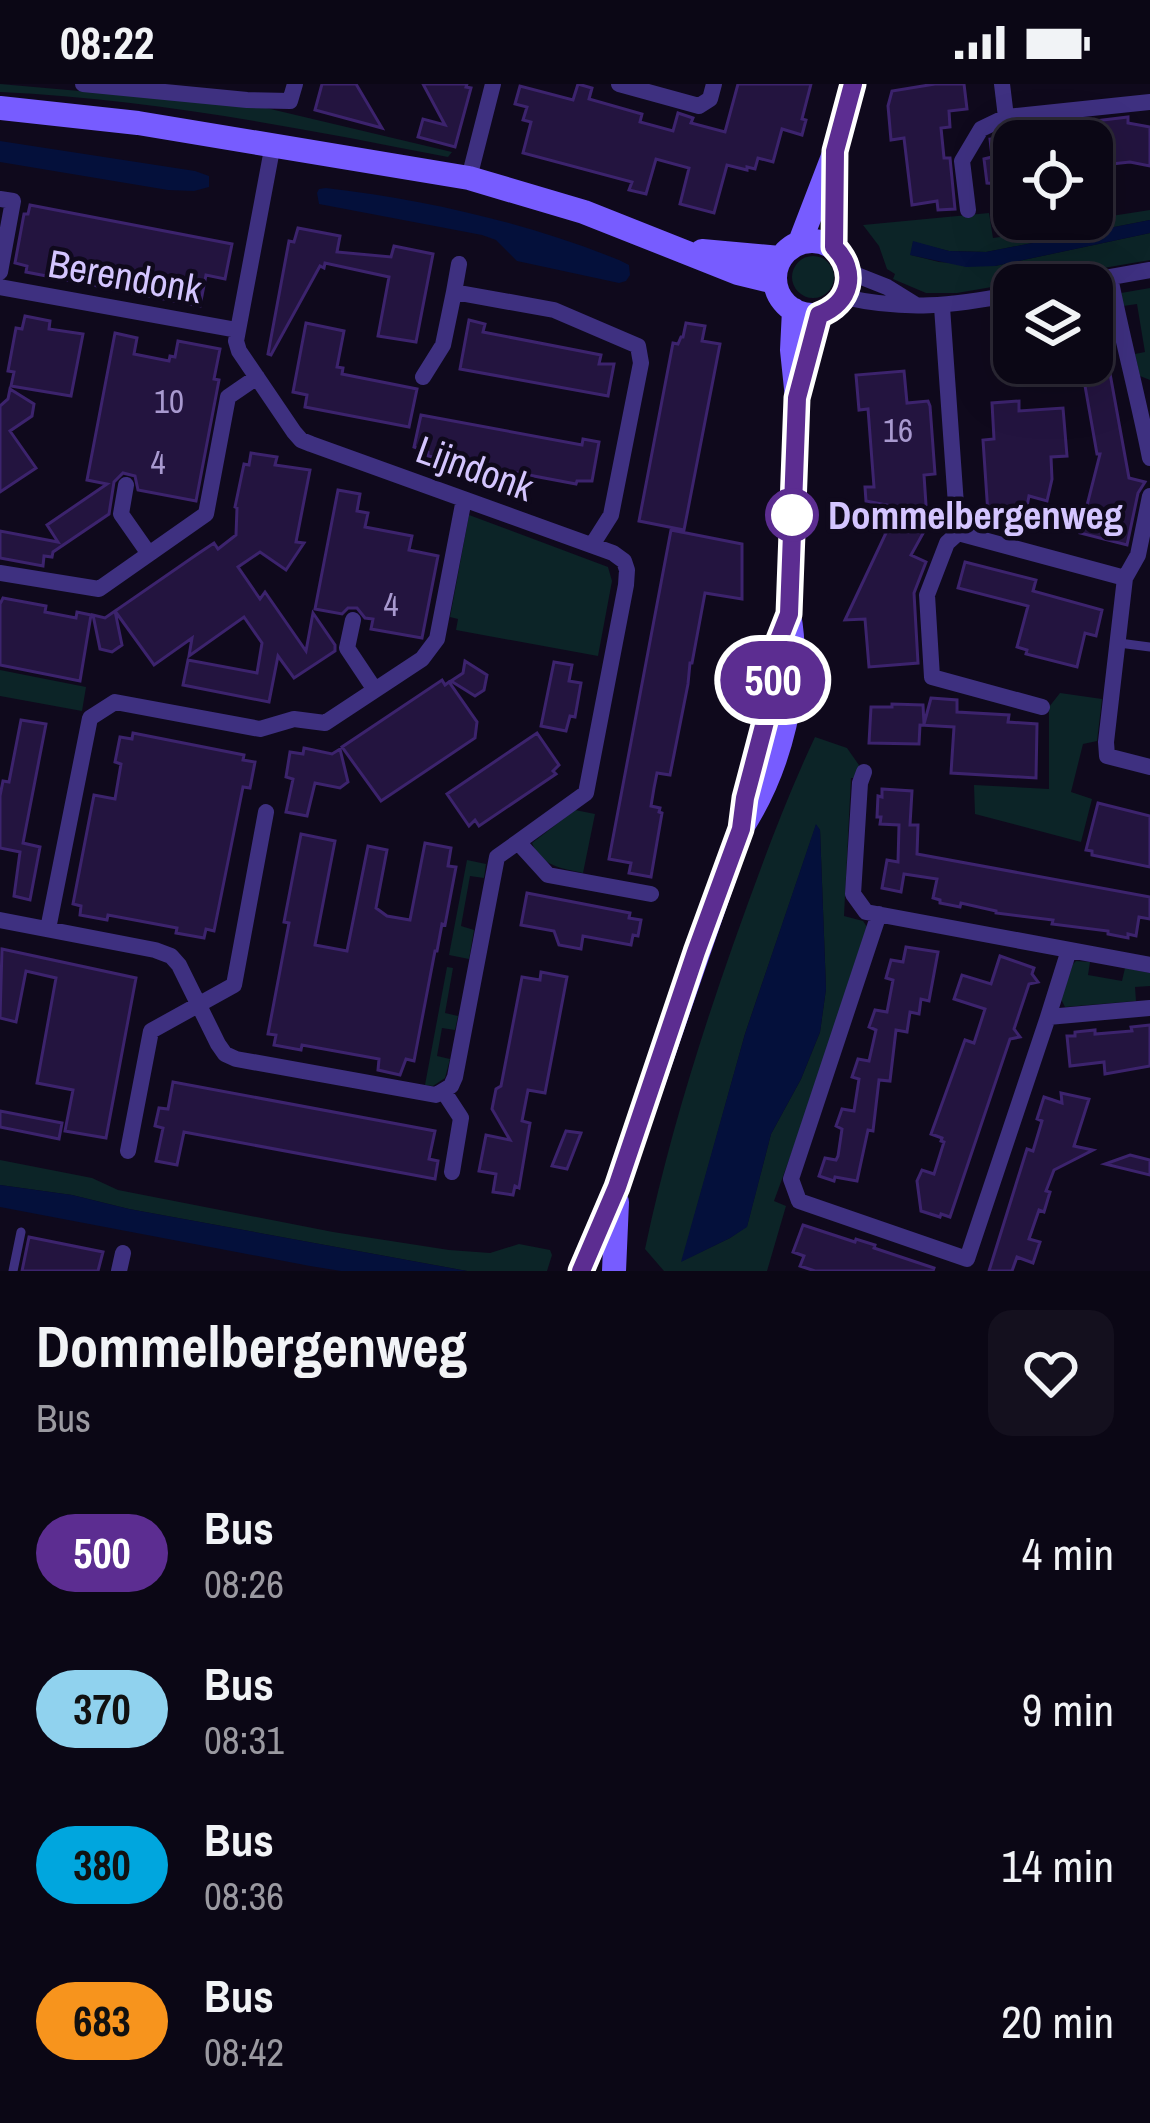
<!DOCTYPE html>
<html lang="en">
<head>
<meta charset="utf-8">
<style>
  :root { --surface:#0b0715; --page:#14101e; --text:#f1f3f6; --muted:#9a99a0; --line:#2b2834 }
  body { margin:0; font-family:"Archivo Narrow",sans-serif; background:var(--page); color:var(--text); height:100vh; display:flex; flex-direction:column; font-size:45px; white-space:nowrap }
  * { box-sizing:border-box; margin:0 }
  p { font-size:39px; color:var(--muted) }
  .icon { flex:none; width:66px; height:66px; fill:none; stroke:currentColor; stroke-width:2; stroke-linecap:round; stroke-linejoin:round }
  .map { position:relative; height:1187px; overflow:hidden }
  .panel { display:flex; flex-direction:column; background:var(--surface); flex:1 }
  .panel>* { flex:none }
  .badge { padding:0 24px; border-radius:39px; font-size:42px; line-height:78px }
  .controls { position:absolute; left:993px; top:36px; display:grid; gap:24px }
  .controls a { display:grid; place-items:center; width:120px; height:120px; border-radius:24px; background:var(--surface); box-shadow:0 12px 48px #0002,0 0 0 3px var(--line); font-size:60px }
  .map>.badge { position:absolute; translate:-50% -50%; box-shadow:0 0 0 6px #fff }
  .round { display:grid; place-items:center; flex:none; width:126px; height:126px; border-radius:24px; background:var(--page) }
  .summary { display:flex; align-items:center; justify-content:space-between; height:204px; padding:0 36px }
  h1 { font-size:57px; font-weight:700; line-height:90px }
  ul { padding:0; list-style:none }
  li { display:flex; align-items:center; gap:36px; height:156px; padding:0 36px }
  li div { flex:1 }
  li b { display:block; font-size:45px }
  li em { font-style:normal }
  li .badge { min-width:132px; font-weight:700; text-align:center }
  .status { display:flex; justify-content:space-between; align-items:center; height:84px; padding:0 60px; background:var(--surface); direction:ltr }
  .status svg { height:33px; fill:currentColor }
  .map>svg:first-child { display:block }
</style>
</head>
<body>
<div class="status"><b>08:22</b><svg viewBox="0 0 49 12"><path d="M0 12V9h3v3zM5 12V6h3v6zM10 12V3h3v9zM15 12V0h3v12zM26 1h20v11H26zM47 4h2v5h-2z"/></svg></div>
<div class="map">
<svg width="1150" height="1187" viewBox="0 0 1150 1187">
  <rect width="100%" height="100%" fill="#0f091c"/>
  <path fill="#0c2427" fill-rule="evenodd" d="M0,0L262,23L452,68L448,73C300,44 151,15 0,8Z
    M1150,126V136L986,168L949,167L913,158L911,171L939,178L995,182L1150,149V176L957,209H926L893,195L895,190L887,185L879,162L863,141L989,129L993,154L1044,147V138L1092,135Z
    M792 193a21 21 0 1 1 42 0a21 21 0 1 1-42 0Z
    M1150,204V296L1140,292L1135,270L1145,268L1137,220L1123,222L1121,209Z
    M469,431L608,483L612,497L598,572L456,546L458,535L450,533Z
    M0,586L86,603L82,627L0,612Z
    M1060,609L1102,615L1097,657L1083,660L1071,708L1092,715L1081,758L975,730L974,701L1049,705V623Z
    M815,653L847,664L861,684L859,694H851L844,832L863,837L867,843L815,1005L774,1117L786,1122L767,1187H664L645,1165C667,1061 698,960 733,861C758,791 783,721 815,653ZM816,741L820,746L826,905L820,948L801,995L771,1050L747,1142L730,1154L682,1177L745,950Z
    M575,726L595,730L583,789C561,784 541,782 532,759Z
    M467,776L486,780L484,794L470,792L461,842L474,846L469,875L449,871Z
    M1076,877L1090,878L1088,891L1122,897L1125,884L1150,889V902L1135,903L1136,917L1065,923L1061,915L1073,880Z
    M447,883L453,884L445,929L458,932L455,946L442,944L437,972L450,975L445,994L433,1002L425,1001Z
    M0,1076L92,1094L118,1106L333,1148L449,1166L490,1169L519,1160L550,1166L552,1171L547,1187H467L129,1125L72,1111L0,1101Z"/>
  <path fill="#04103b" d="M0,57L195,87L209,92V103L194,107L168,106L0,78Z
    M326,104C427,116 524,138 619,176L629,181L630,191L626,197L619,199L517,177L496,156L482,151L319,120L317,109L319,105Z
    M1150,136V149L995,182L966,183L910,171L913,157L949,167L986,168Z
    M816,740L820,746L826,905L820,948L801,995L771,1050L747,1143L730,1154L681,1178L745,950Z
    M0,1101L72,1111L129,1125L467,1187H341L310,1182L0,1123Z"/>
  <path fill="#23143f" stroke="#3c236d" stroke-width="3" d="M322,0H356L382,44L315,26Z
    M423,0H467L466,3L471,4L455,63L418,53L423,35L445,41Z
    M578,0L592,4L589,15L642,30L640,38L673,47L678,29L693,34L691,39L725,48L738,0H811L802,35L806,36L802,51L782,45L773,78L758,74L755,85L747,83V86L727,81L714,129L680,120L689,84L656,75L646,110L629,106L632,98L523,69L531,38L523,36L527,23L515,20L520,2L573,16Z
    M935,0H964L967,25L949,27L950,43L941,44L944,74H950L955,125L938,126L937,117L912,121L904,54L891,56L888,22L892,7Z
    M1128,33V39L1150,43V82L1130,78L1092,82V57H1089L1086,38Z
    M1014,53V101L987,99L984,75L992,73L990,55Z
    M30,121L232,160L225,195L206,191L200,222L26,188L27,182L15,179L24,130H28Z
    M298,144L340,152L337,168L391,173L394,162L433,170L416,258L378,252L389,193L325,179L324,184L320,182L271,271L268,270L289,157L294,158Z
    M25,232L50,237L49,245L83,250L71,312L11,302L14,288L8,287L16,244L22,245Z
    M469,236L485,240L483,248L601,271L599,280H614L608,312L460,285Z
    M1092,238H1100L1101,243L1107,242L1114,271L1107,273L1129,394L1145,398L1138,409L1127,461L1080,449L1100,370H1097L1081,279H1092Z
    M306,239L344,247L337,283L343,284L342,290L417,305L409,343L305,323L307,311L293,308Z
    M686,239L705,242L702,257L720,260L684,446L639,437L673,259L678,260L681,253H683Z
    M115,249L137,254L134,270L169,277L170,272L175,273L178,257L220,265L214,295L219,296L196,417L138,406L135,392L123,389L114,398L109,430L53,468L52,473L44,472L43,482L0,474V447L58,458L47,441L107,400L87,396Z
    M1014,250V277L999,280L994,254Z
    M904,287L907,319L928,317L930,322L935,390L924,391L926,421L921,432L931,435L911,471L926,478L914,509L918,579L869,583L865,535L845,536L886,449L876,444L887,421L866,417L865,403H874L868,325L859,326L856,291Z
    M10,305L34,320L32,332L10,347L36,384L0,408V322L8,315Z
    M1019,317V327L1063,324L1067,372L1051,373L1052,395L1047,417L1029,412L1024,439L988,430L983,356L994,355L992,319Z
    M421,331L582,361L583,355L599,358L592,397H577L576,400L428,372V368L414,363Z
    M251,369L277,373L275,381L310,386L296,458L304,459L286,486L260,468L238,483L260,515L265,508L306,567L313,529L335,561V567L294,594L278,572L269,618L183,601L188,576L257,589L262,559L244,533L189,572L192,554L154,581L115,527L199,469L214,459L218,465L236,451L237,424L235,423L244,380L249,381Z
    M338,406L360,410L357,427L368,429L365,443L412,452L409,466L438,472L422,554L371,545L373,535L365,534L357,524H348L342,530L315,525Z
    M671,446L742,460V515L705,509L692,579H690L688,600L670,691L657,689L654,704L651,722L660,724L659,728L662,729L651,793L629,789L631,779L609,775Z
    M965,478L1036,496L1033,507L1102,526L1096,552L1085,549L1077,583L1026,570L1027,566L1017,563L1028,522L958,504Z
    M3,514L46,522L45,528L76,534L77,528L91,531L80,597L0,581V520Z
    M115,527L122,561L112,568L100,565L93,531L105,534Z
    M465,577L487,591L484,606L475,612L451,597L463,589Z
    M554,578L572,581L569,597L581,599L575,633L570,632L566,647L541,642Z
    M442,596L445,601L449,598L477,638L475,654L381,717L342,663Z
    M931,614L957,616V628L1009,631L1008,638L1037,640L1036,694L951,689L954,643L920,641L919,660L869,659L871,623H892V620L923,621L924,640Z
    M21,636L46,640L23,759L40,763L30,816L14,812L20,768L0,764V712L3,697L9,698Z
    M133,649L244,671L243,676L255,678L250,704L243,703L214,847L206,845L204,854L176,849L177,844L108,831L107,836L80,831L81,822L73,820L94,711L115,715L121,680L115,678L120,653L132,655Z
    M537,649L559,681L553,687L556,690L479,742L475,736L469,742L447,710Z
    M304,664L332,670L340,665L348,698L340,704L315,699L307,732L286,728L293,695L286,693L290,668L303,670Z
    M882,705L912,707L910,741H918L917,770L1150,813V835L1139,833L1136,852L1128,850V854L1108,850V847L1052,840L1053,836L996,829V827L961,819L960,823L940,819V816L933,814L937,795L904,790L901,808L882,804L887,776L898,778L899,741L880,740L881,733H877L878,712L882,713Z
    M1098,719L1150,732V783L1092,771V767L1086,766Z
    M301,750L335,757L315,861L347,867L368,762L387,766L376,824L387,832L410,836L425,759L451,764L448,782L456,783L445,841L442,840L437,867H435L414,977L406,975L400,991L378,986L379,975L302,961L301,966L274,961L276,951L268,950L289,839L284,838Z
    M527,809L630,829L629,834L641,836L638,852L633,851L631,861L583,852L581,865L559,861L554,847L521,841Z
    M906,863L938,868L929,917L921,915L919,930L910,928L907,948L896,946L890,997L879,996L873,1047L868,1046L857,1097L835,1093L834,1097L819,1092L825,1074L836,1076L838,1072L842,1045L836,1042L842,1025L854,1027L859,995L852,993L858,975L869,977L876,946L869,943L875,926L887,928L893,896L886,894L891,876L903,878Z
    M2,865L136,894L106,1054L65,1047L73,1006L37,999L56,894L26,887L16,938L0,934Z
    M1000,872L1034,884L1032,890L1038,898L1029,900L1014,945L1020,953L1010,955L950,1133L941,1130L940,1133L921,1127L917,1097L922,1086L934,1090L944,1058L941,1057L942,1054L931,1050L965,956L974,959L985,925L954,915L962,891L991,900Z
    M541,888L567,893L545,1009L528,1006L522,1037L530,1039L519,1104L515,1102L513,1111L493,1108L496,1090L479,1087L486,1051L510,1056L492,1025L496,1005L501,1002L522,893L540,896Z
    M1150,941V982L1105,990L1104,978L1070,982L1067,952H1075V948L1095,946V950L1132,947L1131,943Z
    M173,998L435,1047L429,1075L438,1077L435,1095L184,1048L177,1081L156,1077L163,1044L155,1042L159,1024L168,1025Z
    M1061,1009L1089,1015L1074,1062L1093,1066L1054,1086L1046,1107L1050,1108L1044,1128L1039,1126L1029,1155L1040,1158L1033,1179L1017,1173L1012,1187H989L1027,1065L1033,1067L1042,1037L1037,1035L1044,1013L1062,1019Z
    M0,1027L62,1039L59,1055L0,1043Z
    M566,1047L581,1049L567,1085L552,1082Z
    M1130,1071L1150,1076V1091L1105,1080Z
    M803,1141L855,1158L856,1155L875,1161L874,1164L934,1184L933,1187H815L800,1182L804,1172L793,1168Z
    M29,1153L103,1168L98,1187H22Z"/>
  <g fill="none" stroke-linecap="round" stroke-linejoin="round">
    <path stroke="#3e3080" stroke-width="9" d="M1119,559L1150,563
      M13,1187L21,1148"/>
    <path stroke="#3e3080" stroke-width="16" d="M83,0L247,16L290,17L295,0
      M619,0L699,22L710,15L714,0
      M1002,0L1006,33
      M273,60L236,257L239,267L294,348L301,356L311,360L613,469L624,477L627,486L626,501L586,709L518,758L548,791L651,810
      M469,94L493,0
      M0,115L13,117L0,188
      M968,126L962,77L981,45L1006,33L1150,18
      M849,188L887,203L916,221
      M1110,193C1122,254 1138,313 1150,374
      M1066,201L1150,186
      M0,203L237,246
      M454,208L459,180
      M844,213C906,227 952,222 1014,210
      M942,223L958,449L1125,494L1106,658L1107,672L1150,683
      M423,293L443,261L454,208L554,226L638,262L641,279L611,431L592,461
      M126,401L121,430L149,470
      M958,449L947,459L927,511L932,593L1042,623
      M0,489L99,505L206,430L228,313L257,293
      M1125,494L1138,471L1150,412
      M353,536L347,564L375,606
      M864,688L860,699L853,810L866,828L1150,881
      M879,830L791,1095L799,1117L967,1175L1048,933
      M0,836L155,866L171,872L179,881L218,960L225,970L236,975L436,1011L451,1002L455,993L497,773L518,758
      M48,845L90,634L115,618L260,645L294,635L325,639L422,575L437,555L464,415
      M1069,866L1048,933L1150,924
      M444,1008L461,1034L452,1088
      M128,1067L151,947L234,901L266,728
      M119,1187L123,1169"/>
    <path stroke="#775cff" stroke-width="24" d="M0,24L138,39L469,94L584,128L738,189L775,198
      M775 194a37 37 0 1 1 74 0a37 37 0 1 1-74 0Z
      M800,158L835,67L853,0
      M834,163L836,76
      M702,167L780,174
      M801,300L819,231
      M744,719L766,634L779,558L784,542
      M581,1187L617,1103L741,745C780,685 802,601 789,530L797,314L792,266L794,226
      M614,1187L617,1118"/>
  </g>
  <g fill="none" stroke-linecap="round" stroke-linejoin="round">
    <g stroke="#fff" stroke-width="27">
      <path id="line" d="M581,1187L617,1103L696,868L741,745L745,714L766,634L778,558L789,530L797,314L819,231C851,219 858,187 834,163L835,67L853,0"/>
    </g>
    <use href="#line" stroke="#5c2d91" stroke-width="18"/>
  </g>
  <circle fill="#fff" stroke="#5c2d91" stroke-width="6" cx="792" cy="431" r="24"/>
  <g text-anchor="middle" stroke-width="9" stroke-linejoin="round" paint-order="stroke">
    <g font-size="33" fill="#a899cf">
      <text x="169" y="329">10</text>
      <text x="898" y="358">16</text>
      <text x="158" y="390">4</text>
      <text x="391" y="532">4</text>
    </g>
    <g font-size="39" fill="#d4c5ff" stroke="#0f091c">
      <text transform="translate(125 192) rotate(10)" y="14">Berendonk</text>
      <text transform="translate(475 384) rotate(20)" y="14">Lijndonk</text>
    </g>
    <g font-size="39" font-weight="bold" fill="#d4c5ff" stroke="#0f091c" text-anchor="start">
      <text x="828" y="445">Dommelbergenweg</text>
    </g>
  </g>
</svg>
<div class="controls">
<a><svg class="icon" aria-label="locate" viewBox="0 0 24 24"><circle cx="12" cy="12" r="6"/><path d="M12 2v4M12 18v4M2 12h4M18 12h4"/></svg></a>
<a><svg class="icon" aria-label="layers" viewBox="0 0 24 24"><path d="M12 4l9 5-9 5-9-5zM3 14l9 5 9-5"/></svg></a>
</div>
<b class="badge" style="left:773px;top:596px;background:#5c2d91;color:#fff">500</b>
</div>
<section class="panel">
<div class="summary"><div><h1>Dommelbergenweg</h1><p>Bus</p></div><a class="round"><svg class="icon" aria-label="heart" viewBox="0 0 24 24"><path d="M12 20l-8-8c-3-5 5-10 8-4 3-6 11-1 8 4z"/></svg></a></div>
<ul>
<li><span class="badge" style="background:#5c2d91;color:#fff">500</span><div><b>Bus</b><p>08:26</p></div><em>4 min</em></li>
<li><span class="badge" style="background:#90d2ee;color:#111">370</span><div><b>Bus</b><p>08:31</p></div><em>9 min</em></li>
<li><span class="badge" style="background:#00a6de;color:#111">380</span><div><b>Bus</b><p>08:36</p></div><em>14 min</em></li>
<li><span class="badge" style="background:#f7941d;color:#111">683</span><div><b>Bus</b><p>08:42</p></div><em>20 min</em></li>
</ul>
</section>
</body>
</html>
